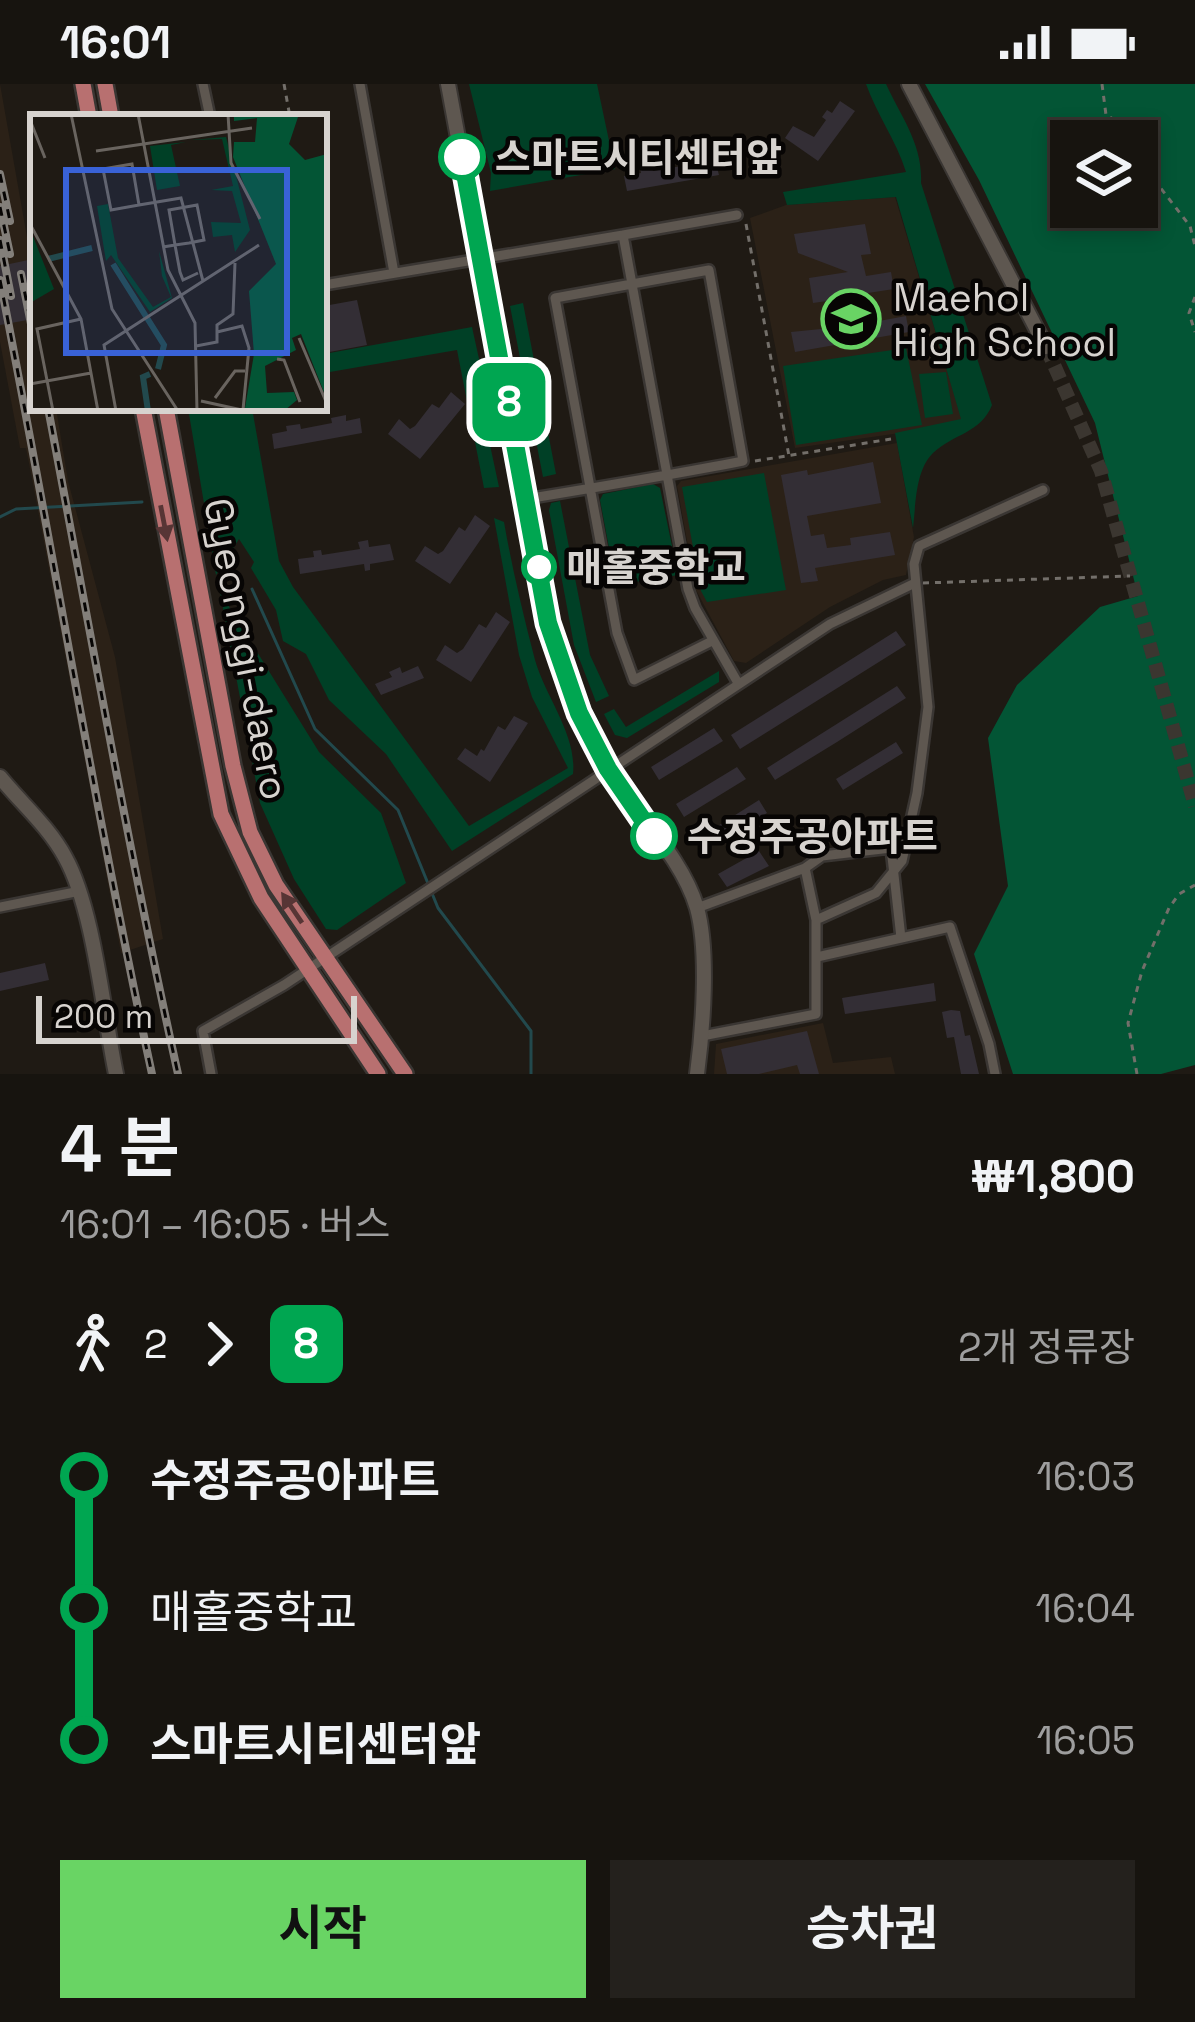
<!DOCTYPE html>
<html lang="ko">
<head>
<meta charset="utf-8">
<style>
  :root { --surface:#17140f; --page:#24211d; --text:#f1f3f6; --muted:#9e9e9e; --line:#36332f; --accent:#69d464 }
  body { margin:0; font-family:"Space Grotesk","Noto Sans KR",sans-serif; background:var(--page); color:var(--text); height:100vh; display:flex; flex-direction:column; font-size:45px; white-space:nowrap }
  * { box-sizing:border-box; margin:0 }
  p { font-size:39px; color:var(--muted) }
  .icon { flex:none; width:66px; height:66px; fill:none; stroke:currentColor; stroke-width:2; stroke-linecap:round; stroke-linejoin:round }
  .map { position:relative; height:990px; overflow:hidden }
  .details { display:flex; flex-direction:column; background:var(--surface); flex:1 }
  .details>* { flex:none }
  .badge { padding:0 24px; border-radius:18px; font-size:42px; line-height:78px }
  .tools { position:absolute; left:1050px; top:36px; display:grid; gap:24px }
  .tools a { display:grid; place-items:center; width:108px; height:108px; border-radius:0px; background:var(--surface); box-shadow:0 6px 18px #0003,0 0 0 3px var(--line); font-size:60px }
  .scale { position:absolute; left:36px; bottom:30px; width:321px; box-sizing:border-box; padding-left:12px; border:6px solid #d7d3cf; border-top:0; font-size:33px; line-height:42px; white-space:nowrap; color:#d7d3cf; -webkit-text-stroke:9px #070504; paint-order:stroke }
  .map>.badge { position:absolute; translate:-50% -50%; box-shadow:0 0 0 6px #fff }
  .legs { display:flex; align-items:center; gap:18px; height:132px; padding:0 60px; font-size:39px }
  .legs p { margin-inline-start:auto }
  .headline { display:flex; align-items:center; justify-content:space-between; height:204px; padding:0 60px }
  h1 { font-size:66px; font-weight:700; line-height:90px }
  .action { display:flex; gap:24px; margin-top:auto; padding:24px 60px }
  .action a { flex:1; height:138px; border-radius:0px; background:var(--accent); color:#111; font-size:48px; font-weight:700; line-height:138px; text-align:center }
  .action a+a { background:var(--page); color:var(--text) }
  ul { padding:0 60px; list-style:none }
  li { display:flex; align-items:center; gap:42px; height:132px; font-size:45px }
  li i { display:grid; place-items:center; width:18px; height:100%; margin:0 15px; background:currentColor }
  li i::after { content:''; width:30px; height:30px; margin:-15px; border:9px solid; border-radius:50%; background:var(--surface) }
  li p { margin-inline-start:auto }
  li:first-child i { background:linear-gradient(#0000 50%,currentColor 0) }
  li:last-child i { background:linear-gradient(currentColor 50%,#0000 0) }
  .status { display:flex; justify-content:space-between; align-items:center; height:84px; padding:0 60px; background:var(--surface); direction:ltr }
  .status svg { height:33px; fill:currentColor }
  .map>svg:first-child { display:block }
</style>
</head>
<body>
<div class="status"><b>16:01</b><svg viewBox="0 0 49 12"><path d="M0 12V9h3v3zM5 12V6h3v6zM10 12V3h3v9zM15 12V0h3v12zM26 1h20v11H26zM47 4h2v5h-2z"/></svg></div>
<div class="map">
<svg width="1195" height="990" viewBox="0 0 1195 990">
  <rect width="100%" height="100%" fill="#1f1a14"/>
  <path fill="#2b2117" d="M0,0L33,187V324H56L68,397L115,573L163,855L121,869L34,405L26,364H20L0,258Z
    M895,113L962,336L921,346L795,364L750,134L786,121Z
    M897,359L914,453L906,491L883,496L830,523L746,579L734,577L696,506L677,402L681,397Z
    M823,939L833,979L891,973L895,990H714L716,960Z"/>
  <path fill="#004026" d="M469,0H597L615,85L490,107L491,89Z
    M866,0H886C901,33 923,60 921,99L992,321C981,349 953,350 933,369C915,387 916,420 913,444L895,349L961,335L896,113L787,121L783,108L906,88C896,56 877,31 866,0Z
    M523,219L556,390L543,393L510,222Z
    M472,243L492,334L490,361L499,403L484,404L457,266L324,289V270Z
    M906,264L922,341L796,361L783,282Z
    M946,288L953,330L925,334L919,290Z
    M188,324H252L279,477L293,503L469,742L568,684L532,613L519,571L494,434L504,438C512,484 523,530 535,576C546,614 577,651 573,690L452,767L386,670L329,616L306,570L283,557L276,526L251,484L254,478L239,455L216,491Z
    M764,389L786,506L707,518L701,507L682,403Z
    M653,400L660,404L678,491L616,501L600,416L603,410Z
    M560,417L590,571L609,612L596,618L574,561L549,426L551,419Z
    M220,508L319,668L381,729L406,799L337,846L326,845L294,795L260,719Z
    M719,587V598L627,654L615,651L604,630L614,625L626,643Z"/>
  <path fill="#035535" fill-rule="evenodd" d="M925,0H1195V981L1161,990H1013L974,870L1008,802L988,654L1017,601L1100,523L1138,512L1095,339L979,96ZM1071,57H1137V123H1071Z"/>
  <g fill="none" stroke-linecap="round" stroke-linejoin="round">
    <path stroke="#22494d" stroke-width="3" d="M0,433L16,425L142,418
      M252,505L315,645L398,726L438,824L531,947V990"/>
  </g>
  <path fill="#332e35" d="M840,17L855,27L818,77L785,54L793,42L814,53L826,36L822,33L827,26L832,29Z
    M697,73L698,78L715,76L719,91L627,107L624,92L641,89L640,83L651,81L653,87L687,81L686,75Z
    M865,140L871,170L861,171L866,192L891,188L894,205L842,213L847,243L906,232L909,248L795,268L791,248L831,244L827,217L813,219L809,194L848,188L798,169L794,150Z
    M33,175V235L0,241V182Z
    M357,216L367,261L324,269V222Z
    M451,308L465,320L420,375L388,350L399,335L410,345L415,342L432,320L439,324Z
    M346,331V337L360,334L362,349L274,365L272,350L287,347L286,342L300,340L301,345L332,339L331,334Z
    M873,378L881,419L807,432L811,452L824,450L827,464L851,461L850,454L890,448L895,471L815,484L818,497L801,499L781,391L807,386L808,391Z
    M475,431L490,442L450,500L415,477L425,462L438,470L443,467L459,443L465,447Z
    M368,456L369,463L390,460L394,476L370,480V486L365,487L364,480L300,490L298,475L314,473L313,467L321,466L322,471L360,465L358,458Z
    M496,528L510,538L471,598L436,576L445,561L457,569L463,565L479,540L486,544Z
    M896,547L906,561L740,665L731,651Z
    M418,582L424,594L381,611L375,600L392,593L389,588L400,583L402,589Z
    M897,602L906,614L837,658L775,696L767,684Z
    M514,632L528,639L490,698L457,675L465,664L477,672L481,665L484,667L498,642L505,646Z
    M714,644L723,657L659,696L651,683Z
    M896,658L903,669L843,706L836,695Z
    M737,683L746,695L684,733L676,720Z
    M759,716L767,729L721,757L713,745Z
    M759,767L769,782L727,803L718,790Z
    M45,879L49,896L0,907V889Z
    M934,899L936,917L845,930L842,914Z
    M951,926L960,927L965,952L970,951L979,990H961L954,953L947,954L942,928Z
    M807,947L819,990H800L797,981L759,990H727L721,965Z"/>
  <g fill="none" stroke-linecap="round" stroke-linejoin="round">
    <path stroke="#3b3630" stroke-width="14" stroke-dasharray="14 7" stroke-linecap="butt" d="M1046,263L1101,387L1195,722"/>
    <g stroke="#3a3633" stroke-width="14">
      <path id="street" d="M203,0L210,33
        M360,0L394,189
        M623,151L737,131
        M324,201L623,151L688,505L695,524L738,599
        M526,415C599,403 671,391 743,377L709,186L555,214L617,549L634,596L712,557
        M805,784L822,772L891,764L901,854
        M0,823L80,807
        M697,824L805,784L816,836
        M817,873L950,843L989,960L995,990
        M702,952L816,930V836L876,809L902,777L917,709L928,623L914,480L919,462L1043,406
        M211,990L203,947L284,901L830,540L915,499"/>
    </g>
    <g stroke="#3a3633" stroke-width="18">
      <path id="secondary" d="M448,0L548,539C563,590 581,638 608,684C635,729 682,773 697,824C709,867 703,945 697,990
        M909,0L1046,263
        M0,693C21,719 49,743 65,773C94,825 103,928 116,990"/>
    </g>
    <g stroke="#3a3633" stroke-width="20">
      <path id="primary" d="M83,0L89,33
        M105,0L111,33
        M143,324L221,730L261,814L378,990
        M166,324L233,682L250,748L276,801L405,990"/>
    </g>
    <path stroke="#736f6a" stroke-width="3" stroke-dasharray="6 6" stroke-linecap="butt" d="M284,0L290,33
      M1102,0L1106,31L1145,53L1149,89L1190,142L1195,162
      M746,140L789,372
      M1195,213L1189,229L1195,248
      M755,377L891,355
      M923,499L1130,492
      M1137,990L1128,939L1142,887L1169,824L1179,810L1195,801"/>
    <use href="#street" stroke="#5e5750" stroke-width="9"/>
    <use href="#secondary" stroke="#5e5750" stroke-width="14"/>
    <use href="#primary" stroke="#b87070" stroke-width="15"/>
    <g stroke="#837f7a" stroke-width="8">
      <path id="rail" d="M0,90L10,137
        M0,123L10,170
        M0,156L11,212
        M21,190L33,250
        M0,196C52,460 95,727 152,990
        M48,324C90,546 129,769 178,990"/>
    </g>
    <use href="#rail" stroke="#070504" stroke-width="3" stroke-dasharray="9" stroke-linecap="butt"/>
  </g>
  <defs><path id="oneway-solid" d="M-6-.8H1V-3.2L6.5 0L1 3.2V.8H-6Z" transform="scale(3)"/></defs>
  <g fill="#573535">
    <use href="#oneway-solid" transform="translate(164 439) rotate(79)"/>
    <use href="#oneway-solid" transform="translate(292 824) rotate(-124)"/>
  </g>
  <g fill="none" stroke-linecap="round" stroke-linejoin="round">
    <g stroke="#fff" stroke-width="27">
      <path id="line-1" d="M462,73L548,539L579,629L608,685L654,752"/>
    </g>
    <use href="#line-1" stroke="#00a651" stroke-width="18"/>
  </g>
  <defs>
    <g id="school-ring" transform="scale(3)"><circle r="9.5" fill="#070504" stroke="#69d464" stroke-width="1.5"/><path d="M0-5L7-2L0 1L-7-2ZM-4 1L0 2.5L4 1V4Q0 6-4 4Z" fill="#69d464"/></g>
  </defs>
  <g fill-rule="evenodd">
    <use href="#school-ring" x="851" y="235"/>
  </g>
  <g fill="#fff" stroke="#00a651" stroke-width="6">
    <circle cx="462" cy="73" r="21"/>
    <circle cx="539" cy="483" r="15"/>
    <circle cx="654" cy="752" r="21"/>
  </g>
  <g text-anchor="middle" stroke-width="9" stroke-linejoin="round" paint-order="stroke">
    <g font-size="39" font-weight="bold" fill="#d7d3cf" stroke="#070504" text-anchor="start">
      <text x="495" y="87">스마트시티센터앞</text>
      <text x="566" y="497">매홀중학교</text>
      <text x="687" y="766">수정주공아파트</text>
    </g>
    <g font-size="39" fill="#d7d3cf" stroke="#070504" text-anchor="start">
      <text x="893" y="227">Maehol<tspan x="893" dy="45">High School</tspan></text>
    </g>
    <g font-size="39" fill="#d7d3cf" stroke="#070504">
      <text transform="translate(247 565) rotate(79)" y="14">Gyeonggi-daero</text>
    </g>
  </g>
  <g transform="translate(30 30)">
    <rect width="297" height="297" fill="#1f1a14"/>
    <path d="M196,23L220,116L205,138L202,121L183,123L181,108L211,109L202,77L181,76L203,72L192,25L161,26ZM156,28L141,31L150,72L127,76L120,32ZM78,90L88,144L123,193L141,183L132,162L129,137L142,184L120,198L81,141L76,147L67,92ZM0,115L24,175L0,189Z" fill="#004026"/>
    <path d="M204,0H269L259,30L275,46L297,40V286L271,220L262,224L266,236L235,252L237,279L264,278L267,286L255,296L215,294L224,240L219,177L246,150L203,43L204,28H225L227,4L204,7Z" fill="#035535"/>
    <path fill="none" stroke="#22494d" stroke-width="6" d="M18,145L62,134M83,150L134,231L128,255M118,297L113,263L120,260"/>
    <path fill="none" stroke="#69645f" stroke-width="3" d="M41,0L82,195L148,297M108,0L138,156L165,209L167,297M198,0L201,49L230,105M0,6L15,44M66,37L222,14M109,91L81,96L73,55L102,50L109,91L151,84L173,167M0,110L51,205L68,297M133,133L145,131L159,129L174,126L167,91L139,96L145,131L150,158L153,166L168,159M187,218L212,212L219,234L213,296M269,224L297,290M166,232L187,228V211L203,200L205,149M247,245L254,246L270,288M0,270L61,259M185,284L205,257H215M171,287L212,296M23,297L7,215L51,205M86,297L74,231L229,131"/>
    <path fill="#3962d7" fill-opacity="0.15" stroke="#3962d7" stroke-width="6" d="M36,56H257V239H36Z"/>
    <rect width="297" height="297" fill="none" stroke="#d7d3cf" stroke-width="6"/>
  </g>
</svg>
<div class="tools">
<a><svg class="icon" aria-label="layers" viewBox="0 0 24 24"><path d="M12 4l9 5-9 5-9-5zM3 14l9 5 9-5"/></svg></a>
</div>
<div class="scale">200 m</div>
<b class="badge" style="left:509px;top:318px;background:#00a651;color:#fff">8</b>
</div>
<section class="details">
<div class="headline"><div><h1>4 분</h1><p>16:01 – 16:05 · 버스</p></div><b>₩1,800</b></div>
<div class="legs"><svg class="icon" aria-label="walk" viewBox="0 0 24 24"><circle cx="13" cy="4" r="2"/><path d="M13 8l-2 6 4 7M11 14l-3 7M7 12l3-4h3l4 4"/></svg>2<svg class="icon" aria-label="forward" viewBox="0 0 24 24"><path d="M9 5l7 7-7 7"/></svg><b class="badge" style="background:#00a651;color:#fff">8</b><p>2개 정류장</p></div>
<ul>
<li><i style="color:#00a651"></i><b>수정주공아파트</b><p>16:03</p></li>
<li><i style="color:#00a651"></i><span>매홀중학교</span><p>16:04</p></li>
<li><i style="color:#00a651"></i><b>스마트시티센터앞</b><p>16:05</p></li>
</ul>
<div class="action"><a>시작</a><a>승차권</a></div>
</section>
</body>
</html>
